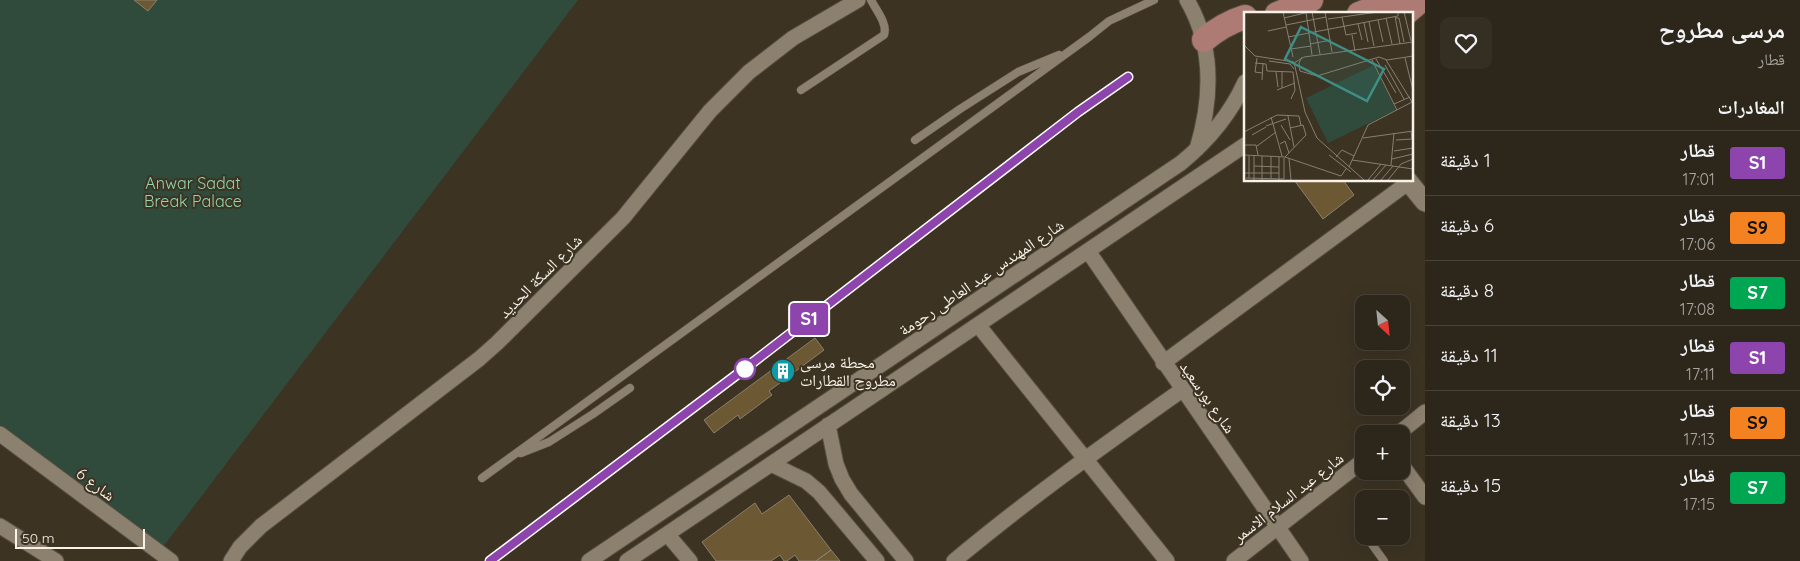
<!DOCTYPE html>
<html lang="ar">
<head>
<meta charset="utf-8">
<style>
  :root { --surface:#2d261a; --page:#352e23; --text:#f1f3f6; --muted:#a7a5a2; --line:#484339 }
  body { margin:0; font-family:Quicksand,"Noto Naskh Arabic",sans-serif; background:var(--page); color:var(--text); direction:rtl; height:100vh; display:flex; flex-direction:column; font-size:19px; white-space:nowrap }
  * { box-sizing:border-box; margin:0 }
  p { font-size:16px; color:var(--muted) }
  .icon { flex:none; width:28px; height:28px; fill:none; stroke:currentColor; stroke-width:2; stroke-linecap:round; stroke-linejoin:round }
  .map { position:relative; flex:1; overflow:hidden; direction:ltr }
  .drawer { display:flex; flex-direction:column; background:var(--surface); width:375px }
  .drawer>* { flex:none }
  .badge { padding:0 10px; border-radius:4px; font-size:18px; line-height:32px }
  .needle { width:32px; rotate:153deg }
  .fabs { position:absolute; left:1355px; top:295px; display:grid; gap:10px }
  .fabs a { display:grid; place-items:center; width:55px; height:55px; border-radius:10px; background:var(--surface); box-shadow:0 5px 20px #0002,0 0 0 1px var(--line); font-size:25px }
  .scale { position:absolute; left:15px; bottom:12px; width:130px; box-sizing:border-box; padding-left:5px; border:2px solid #f8f2e8; border-top:0; font-size:14px; line-height:18px; white-space:nowrap; color:#f8f2e8; -webkit-text-stroke:4px #3c3323; paint-order:stroke }
  .map>.badge { position:absolute; translate:-50% -50%; box-shadow:0 0 0 2px #fff }
  h2 { padding:0 15px; font-size:19px; line-height:45px }
  .round { display:grid; place-items:center; flex:none; width:52px; height:52px; border-radius:10px; background:var(--page) }
  .overview { display:flex; align-items:center; justify-content:space-between; height:85px; padding:0 15px }
  h1 { font-size:24px; font-weight:700; line-height:38px }
  ul { padding:0; list-style:none }
  li { display:flex; align-items:center; gap:15px; height:65px; padding:0 15px; border-top:1px solid var(--line) }
  li div { flex:1 }
  li b { display:block; font-size:19px }
  li em { font-style:normal }
  li .badge { min-width:55px; font-weight:700; text-align:center }
  main { display:flex; flex:1; min-height:0 }
  .map>svg:first-child { display:block }
</style>
</head>
<body>
<main>
<section class="drawer">
<div class="overview"><div><h1>مرسى مطروح</h1><p>قطار</p></div><a class="round"><svg class="icon" aria-label="heart" viewBox="0 0 24 24"><path d="M12 20l-8-8c-3-5 5-10 8-4 3-6 11-1 8 4z"/></svg></a></div>
<h2>المغادرات</h2>
<ul>
<li><span class="badge" style="background:#8e44ad;color:#fff">S1</span><div><b>قطار</b><p>17:01</p></div><em>1 دقيقة</em></li>
<li><span class="badge" style="background:#f58220;color:#111">S9</span><div><b>قطار</b><p>17:06</p></div><em>6 دقيقة</em></li>
<li><span class="badge" style="background:#00a651;color:#fff">S7</span><div><b>قطار</b><p>17:08</p></div><em>8 دقيقة</em></li>
<li><span class="badge" style="background:#8e44ad;color:#fff">S1</span><div><b>قطار</b><p>17:11</p></div><em>11 دقيقة</em></li>
<li><span class="badge" style="background:#f58220;color:#111">S9</span><div><b>قطار</b><p>17:13</p></div><em>13 دقيقة</em></li>
<li><span class="badge" style="background:#00a651;color:#fff">S7</span><div><b>قطار</b><p>17:15</p></div><em>15 دقيقة</em></li>
</ul>
</section>
<div class="map">
<svg width="1425" height="561" viewBox="0 0 1425 561">
  <rect width="100%" height="100%" fill="#3c3323"/>
  <path fill="#304a3b" d="M0,0H578L163,547L0,425Z"/>
  <path fill="#6c5833" stroke="#8a806e" d="M134,0H157L148,11Z
    M1294,180H1343L1354,195L1323,219Z
    M815,338L824,350L769,391L772,395L740,419L738,415L714,433L704,420Z
    M789,495L831,550L816,561H799L795,555L787,561H784L780,555L771,561H716L702,542L755,503L762,514Z
    M831,550L840,561H816Z"/>
  <g fill="none" stroke-linecap="round" stroke-linejoin="round">
    <g stroke="#564f40" stroke-width="9">
      <path id="service" d="M801,90L884,35C888,24 876,10 871,0
        M915,140L960,109L1018,72L1059,55
        M521,453L549,442L593,414L630,388
        M482,478L1089,37L1109,21L1154,0
        M1360,528L1364,533
        M1366,536L1384,561"/>
    </g>
    <g stroke="#564f40" stroke-width="17">
      <path id="minor" d="M1187,0C1214,46 1212,99 1197,149
        M1088,251L1301,561
        M978,325L1167,561
        M1163,363L1409,182
        M828,425L836,464L842,479L851,494L906,561
        M0,434L171,561
        M1398,434L1425,412
        M771,464L806,481L819,492L877,561
        M1401,464L1425,497
        M0,526L56,561
        M667,534L690,561
        M231,561L240,547L261,526L479,359L497,343L623,218L710,111L749,72L793,38L858,0
        M589,561L1181,163C1209,140 1230,115 1245,82
        M627,561L1245,145
        M954,561C1027,500 1104,445 1182,390
        M1234,561L1364,460"/>
    </g>
    <g stroke="#564f40" stroke-width="21">
      <path id="tertiary" d="M1407,180L1425,202"/>
    </g>
    <g stroke="#564f40" stroke-width="26">
      <path id="primary" d="M1277,14L1311,0
        M1359,14L1394,0
        M1405,14L1421,0
        M1204,40C1217,29 1229,22 1245,17"/>
    </g>
    <use href="#service" stroke="#8c816f" stroke-width="8"/>
    <use href="#minor" stroke="#8c816f" stroke-width="15"/>
    <use href="#tertiary" stroke="#8c816f" stroke-width="19"/>
    <use href="#primary" stroke="#ae7b74" stroke-width="24"/>
    <g stroke="#b4ada0" stroke-width="5.5">
      <path id="rail" d="M490,561L743,370L1078,112L1128,77"/>
    </g>
    <use href="#rail" stroke="#3c3323" stroke-width="4" stroke-dasharray="11" stroke-linecap="butt"/>
  </g>
  <g fill="none" stroke-linecap="round" stroke-linejoin="round">
    <g stroke="#fff" stroke-width="11">
      <path id="line" d="M490,561L743,370L1078,112L1128,77"/>
    </g>
    <use href="#line" stroke="#8e44ad" stroke-width="8"/>
  </g>
  <defs>
    <g id="building-disc" transform="scale(1.25)"><circle r="9.5" fill="#0f9aa8" stroke="#3c3323"/><path d="M-4-6H4V6H1V3H-1V6H-4ZM-2.5-4.3h1.7v1.8h-1.7ZM.8-4.3h1.7v1.8H.8ZM-2.5-1h1.7V.8h-1.7ZM.8-1h1.7V.8H.8Z" fill="#fff"/></g>
  </defs>
  <g fill-rule="evenodd">
    <use href="#building-disc" x="783" y="371"/>
  </g>
  <circle fill="#fff" stroke="#8e44ad" stroke-width="2.5" cx="745" cy="369" r="10"/>
  <g text-anchor="middle" stroke-width="4" stroke-linejoin="round" paint-order="stroke">
    <g font-size="16" fill="#91d5ad" stroke="#3c3323">
      <text x="193" y="189">Anwar Sadat<tspan x="193" dy="18">Break Palace</tspan></text>
    </g>
    <g font-size="16" fill="#f8f2e8" stroke="#3c3323">
      <text transform="translate(540 276) rotate(-45)" y="6">شارع السكة الحديد</text>
      <text transform="translate(981 277) rotate(-34)" y="6">شارع المهندس عبد العاطى رحومة</text>
      <text transform="translate(1208 397) rotate(55)" y="6">شارع بورسعيد</text>
      <text transform="translate(96 484) rotate(37)" y="6">شارع 6</text>
      <text transform="translate(1288 497) rotate(-38)" y="6">شارع عبد السلام الاسمر</text>
    </g>
    <g font-size="16" fill="#f8f2e8" stroke="#3c3323" text-anchor="start">
      <text x="800" y="368">محطة مرسى<tspan x="800" dy="18">مطروح القطارات</tspan></text>
    </g>
  </g>
  <g transform="translate(1244 12)">
    <rect width="169" height="169" fill="#3c3323"/>
    <path d="M130,53L152,98L84,131L62,86Z" fill="#304a3b"/>
    <path fill="none" stroke="#877f72" stroke-width="1" d="M39,0L49,45M62,0L68,43M68,0L76,42M81,0L88,40M160,0L167,29M151,4L156,32M98,5L102,23L113,21M40,6L65,0M142,6L148,32M152,6H155L160,30M84,7L134,0M134,8L139,30M125,10L130,34M120,11L124,30M114,12L118,28M42,13L82,5M24,19L42,15M108,23L111,39M44,25L154,4V0M66,32L87,28M0,33L11,44L50,50L61,100L73,126L120,168M47,37L67,34M58,45L55,51L56,59L73,64L135,45L143,48L169,44M13,46L11,60L18,61M161,46L169,78M132,47L152,81M128,48L153,98M142,48L168,90M25,49L46,52L50,57M11,51L22,52L23,59L49,60M50,51L60,45L169,30M141,53L160,87M32,60L34,75M18,68L19,51M38,76V60M33,78L51,71M47,87L51,78L49,60M150,92L166,85M44,104L50,135M27,105L38,144M37,113L46,128M22,114L42,107M0,120L33,103L55,104L57,114M8,123L22,115M119,126L169,119M152,128L168,127L167,119M36,132L41,129L45,141M0,133H12L14,143M13,134L32,120M150,139L169,136M0,143L41,145L97,164L102,157M85,143L107,160M18,144V168M27,144V167M41,145L62,123L59,113L46,116M92,145L98,138L110,144M45,147L47,168M148,147L169,142M108,148L169,157M147,153L150,121M10,154L35,155M105,155L124,113L168,90M1,161H35M2,166L40,167M5,166V144M40,167V146M10,168V144M35,168V145M124,168L137,152M129,168L142,153M137,168L149,154M144,168L157,152L169,147"/>
    <path fill="#3e8f86" fill-opacity="0.15" stroke="#3e8f86" stroke-width="2.5" d="M57,15L140,57L123,89L41,47Z"/>
    <rect width="169" height="169" fill="none" stroke="#f8f2e8" stroke-width="2.5"/>
  </g>
</svg>
<div class="fabs">
<a><svg class="needle" viewBox="-14 -14 28 28"><path d="M0-13l5 13h-10z" fill="#e53935"/><path d="M0 13l5-13h-10z" fill="#a7a5a2"/></svg></a>
<a><svg class="icon" aria-label="locate" viewBox="0 0 24 24"><circle cx="12" cy="12" r="6"/><path d="M12 2v4M12 18v4M2 12h4M18 12h4"/></svg></a>
<a>+</a>
<a>−</a>
</div>
<div class="scale">50 m</div>
<b class="badge" style="left:809px;top:319px;background:#8e44ad;color:#fff">S1</b>
</div>
</main>
</body>
</html>
